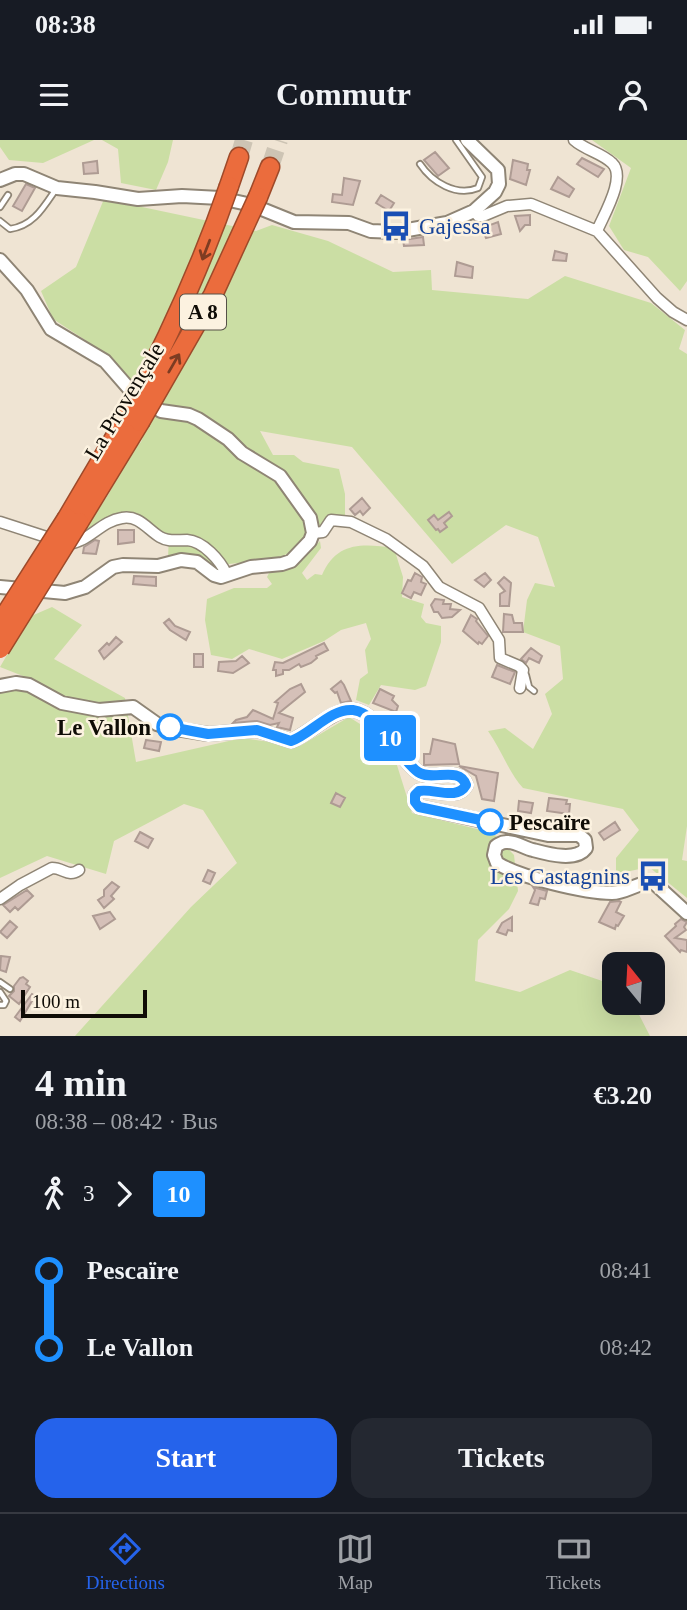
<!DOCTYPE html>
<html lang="en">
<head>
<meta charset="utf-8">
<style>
  :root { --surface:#171b24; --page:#242831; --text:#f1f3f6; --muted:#9ea1a6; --line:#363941; --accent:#2563eb }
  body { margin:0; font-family:"Times New Roman",serif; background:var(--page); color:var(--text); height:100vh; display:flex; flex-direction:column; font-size:26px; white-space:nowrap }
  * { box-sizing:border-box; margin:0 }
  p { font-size:23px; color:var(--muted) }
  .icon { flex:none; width:38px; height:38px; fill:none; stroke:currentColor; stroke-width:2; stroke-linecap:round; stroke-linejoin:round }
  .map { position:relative; height:896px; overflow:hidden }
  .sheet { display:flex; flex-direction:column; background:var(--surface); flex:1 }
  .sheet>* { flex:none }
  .badge { padding:0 14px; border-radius:5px; font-size:24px; line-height:46px }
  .needle { width:46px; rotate:342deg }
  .controls { position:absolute; left:602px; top:812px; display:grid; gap:14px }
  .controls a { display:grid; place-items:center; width:63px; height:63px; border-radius:14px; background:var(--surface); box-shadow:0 7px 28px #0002; font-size:35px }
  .scale { position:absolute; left:21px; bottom:18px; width:126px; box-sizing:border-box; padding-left:7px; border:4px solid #0f0c06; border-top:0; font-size:19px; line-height:24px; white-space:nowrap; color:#0f0c06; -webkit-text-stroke:5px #fcf2e0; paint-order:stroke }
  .map>.badge { position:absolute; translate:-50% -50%; box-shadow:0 0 0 4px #fff }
  .legs { display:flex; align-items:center; gap:10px; height:77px; padding:0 35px; font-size:23px }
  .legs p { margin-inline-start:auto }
  .summary { display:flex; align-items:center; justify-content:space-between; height:119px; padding:0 35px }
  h1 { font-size:38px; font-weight:700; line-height:52px }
  .cta { display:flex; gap:14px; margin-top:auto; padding:14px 35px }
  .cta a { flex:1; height:80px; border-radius:21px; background:var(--accent); color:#fff; font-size:28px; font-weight:700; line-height:80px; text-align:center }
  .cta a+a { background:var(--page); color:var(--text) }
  ul { padding:0 35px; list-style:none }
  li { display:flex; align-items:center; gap:24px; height:77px; font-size:26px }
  li i { display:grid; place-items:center; width:10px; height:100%; margin:0 9px; background:currentColor }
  li i::after { content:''; width:18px; height:18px; margin:-9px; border:5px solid; border-radius:50%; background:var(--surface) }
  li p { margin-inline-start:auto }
  li:first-child i { background:linear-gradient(#0000 50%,currentColor 0) }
  li:last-child i { background:linear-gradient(currentColor 50%,#0000 0) }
  .status { display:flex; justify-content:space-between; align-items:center; height:49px; padding:0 35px; background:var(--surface); direction:ltr }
  .status svg { height:19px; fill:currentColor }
  header { display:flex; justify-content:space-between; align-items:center; height:91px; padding:0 35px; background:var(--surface); font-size:32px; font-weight:700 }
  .dock { display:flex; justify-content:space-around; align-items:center; height:98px; border-top:2px solid var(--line); background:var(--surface); font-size:19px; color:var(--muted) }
  .dock a { display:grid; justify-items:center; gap:4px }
  .dock .selected { color:var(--accent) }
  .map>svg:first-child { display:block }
</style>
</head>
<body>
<div class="status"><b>08:38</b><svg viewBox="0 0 49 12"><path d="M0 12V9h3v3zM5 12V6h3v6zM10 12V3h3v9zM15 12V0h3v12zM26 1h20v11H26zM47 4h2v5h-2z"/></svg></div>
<header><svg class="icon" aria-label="menu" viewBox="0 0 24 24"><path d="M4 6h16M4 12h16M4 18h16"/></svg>Commutr<svg class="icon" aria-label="person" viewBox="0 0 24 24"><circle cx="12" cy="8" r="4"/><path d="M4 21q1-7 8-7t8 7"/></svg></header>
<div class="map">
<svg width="687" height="896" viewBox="0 0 687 896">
  <rect width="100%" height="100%" fill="#efe4d3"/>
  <path fill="#cbdea4" d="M0,0H94L43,23L9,20L0,7Z
    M102,0H173L168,22L156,50L121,43L118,9Z
    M592,0H687V141L680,151L648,117L624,110L609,86L631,28Z
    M104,59L256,91L272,85L328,101L393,132L431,130L432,150L528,159L565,136L651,163L685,190L679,209L687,214V686L682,720L687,721V758L649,727L616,734V718L639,690L623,669L523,648C508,631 501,609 488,591L505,588L533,609L552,574L545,554L563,539L560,506L523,492L527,460L535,443L555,447L538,397L506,385L452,424L352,307L260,291L273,315H294L303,322L339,329L345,354V375L322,383L301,405L280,418L213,426L187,414L168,418L169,395C156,392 148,380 131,374L78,400L108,355L134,308L141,302L148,284L158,274L108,215L53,179L41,151L76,127Z
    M320,401L321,408L302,433L307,440L315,434L322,435C336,402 362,403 394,408L403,437L402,457L424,464L421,477L426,483L441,486V502L426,546L415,550L381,545L369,565L356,560L360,539L368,533L365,510L371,499L366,483L341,490L324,501L282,519L249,509L232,519L211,515L205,480L207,459L234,448H267L272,444L267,437L271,429L298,423Z
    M52,467L82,485L54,519L125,558L136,622L242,598L300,606L349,577L390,603L412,673L493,693L514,715L518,751L509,769L478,800L475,841L520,852L570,830L614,845V863H633L650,896H75L191,767L237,723L203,670L184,664L114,701L106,734L47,716L0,738V554L23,536L0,527L29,477Z"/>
  <path fill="#d5c0b8" stroke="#ae9b93" stroke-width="2" d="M435,12L449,28L438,36L424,20Z
    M582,18L604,29L598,37L577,24Z
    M513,20L528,24L527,30H530L526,45L510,39Z
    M97,21L98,33L84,34L83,23Z
    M558,37L574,49L569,57L551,49Z
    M344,38L360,41L353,65L332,62L333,54L342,55Z
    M26,44L35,48L22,71L13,66Z
    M381,55L394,63L389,71L376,63Z
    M530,75V85H525L520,91L515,76Z
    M498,82L501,94L486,98L482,88Z
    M423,97L424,105L404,106L403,100Z
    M555,111L567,114L566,121L553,120Z
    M457,122L473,127L472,138L455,136Z
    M362,358L370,368L363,375L360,371L355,375L350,369Z
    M449,372L452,376L444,383L447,387L440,392L438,389L436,390L428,380L434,375L438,380Z
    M118,390H134V402L118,404Z
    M95,400L99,401L96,414L83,413L84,407Z
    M415,433L422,437L421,442L426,444L421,455L414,452L411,458L402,453L408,440L411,441Z
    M485,433L491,440L484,447L475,440Z
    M134,436L156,437V446L133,444Z
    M504,437L511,443L509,466H500V454L505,451L498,443Z
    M435,459L444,460L443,464H451L450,469L460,470L452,477L442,478L438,472H434L431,465Z
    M504,474L512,475L514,483H522L523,492H503Z
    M471,475L477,479L476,481L488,496L482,504L479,502L478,504L463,491Z
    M169,479L175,486L190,492L186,500L170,490L164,483Z
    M116,497L122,502L104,519L99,511L107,503L109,505Z
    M324,503L328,510L316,516L317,518L311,523L301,527L299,524L289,530H283V534L276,536V530H273L275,522L283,523Z
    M531,508L542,516L539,523L529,518L526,523L521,519Z
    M194,514H203V527H194Z
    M242,516L249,523L233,533L218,531L219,522L236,521Z
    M497,525L515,532L510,544L492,537Z
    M341,541L344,545L351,561L341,563L337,552L335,553L331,549Z
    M301,544L305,552L279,573L293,578L290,590L277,587L279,583L270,585L257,581L233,583L236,580L247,577L253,570L273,579L278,563L275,562L290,549Z
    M380,549L394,556L392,560L398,566L396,572L373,563Z
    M402,584L418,587L415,600L400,596Z
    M433,599L455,604L459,624L424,625V614H430Z
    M146,600L161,602L159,611L144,608Z
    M459,626L498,633L494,661L482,659L476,636Z
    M336,653L345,658L340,667L331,663Z
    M549,658L567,660L566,664H570L569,674L547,671Z
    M519,661L533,663L531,673L518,671Z
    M615,682L620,690L604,700L599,693Z
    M140,692L153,699L148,708L135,701Z
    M208,730L215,733L210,744L203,741Z
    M112,742L119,747L111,756L114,759L104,768L98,760L104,756V750Z
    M533,747L547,751L545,759L540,758L538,765L530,763L535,750Z
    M27,750L33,756L18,770L15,767L10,772L3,765Z
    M619,761L621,762L616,772L624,776L618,786L616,785L615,789L599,782L610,762Z
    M110,772L115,779L100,789L93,776Z
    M512,777V791L508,790L506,795L497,792L502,783Z
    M681,779L687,782L684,787L686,790L675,798L687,800V812L681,810L680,812L665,796L676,786L675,784Z
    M10,781L17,787L7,798L0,792Z
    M1,816L10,817L6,832L0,830Z
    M23,837L28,841L26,844L30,847L19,864L9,856L14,851V846L20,838Z
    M32,854L35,856L20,881L15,877Z"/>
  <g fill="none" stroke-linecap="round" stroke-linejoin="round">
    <path stroke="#cdc4b4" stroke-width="18" stroke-dasharray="18 9" stroke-linecap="butt" d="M239,17L244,0
      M270,27L279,0"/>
    <g stroke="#8f8575" stroke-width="8">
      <path id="service" d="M420,24C432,42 456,57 478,48L482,37L456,0
        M0,67L8,55
        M0,81L10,89C33,86 43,68 56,49
        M526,535L529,547L534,551
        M0,842L10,849
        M0,852L6,861L4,865H0"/>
    </g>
    <g stroke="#8f8575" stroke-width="13">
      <path id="minor" d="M574,0C585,10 602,13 612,23C627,37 603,76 597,91
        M474,71L478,76H483L507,66L531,64L597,91L657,158L673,172L687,180
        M0,382L68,404C89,402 101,381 122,378C139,375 147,389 160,397C168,402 177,400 187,400C203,401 220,420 227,435
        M313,393L323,392L331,380L351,382L386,399L423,426L439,447L479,468L499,500L500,518L519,526L523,530L520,548
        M0,759L20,745L52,728C64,728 68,738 79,730"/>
    </g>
    <g stroke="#8f8575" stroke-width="16">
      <path id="tertiary" d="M0,40L15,34H24L57,48L95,52L138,59L182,56L220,58L252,65L294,82L349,83L371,91L396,92L447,83L474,71L495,52L499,44L498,30L467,0
        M0,120L27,150L51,189L105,221L132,252L161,271L189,275L198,279L228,299L242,313L280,336L310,378L313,393L310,401L291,421L282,424L251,427L221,437L214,435L197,422L181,420L158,426L123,425L113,427L85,447L65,453L0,447
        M0,546L16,543L29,545L62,563L99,570L133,567L157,584L170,588L208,594L257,590L291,601C310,594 333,568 353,570C379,573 399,619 418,632C433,642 459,625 466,645C457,661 434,648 419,651L415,655V662L419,667L548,695H579L585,700L586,708C576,722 548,714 533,710C524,708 515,701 506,702C501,702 500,704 496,706L494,715L497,723C519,737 585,753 612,753C626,753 638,742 653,742L687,773"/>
    </g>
    <g stroke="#9e4a2a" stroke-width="21">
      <path id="motorway" d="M229,46L239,17
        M258,57L270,27
        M67,378L126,278
        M79,382L140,282"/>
    </g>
    <use href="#service" stroke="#fff" stroke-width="4.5"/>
    <use href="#minor" stroke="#fff" stroke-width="10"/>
    <use href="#tertiary" stroke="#fff" stroke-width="12"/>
    <use href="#motorway" stroke="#eb6c3d" stroke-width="18"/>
    <g stroke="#9e4a2a" stroke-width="21" stroke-linecap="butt">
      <path id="motorway-bridge" d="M126,278C166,203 201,127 229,46
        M140,282L213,155L258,57
        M0,483L67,378
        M0,509L79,382"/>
    </g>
    <use href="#motorway-bridge" stroke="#eb6c3d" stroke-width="18"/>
  </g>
  <defs><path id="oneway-shaft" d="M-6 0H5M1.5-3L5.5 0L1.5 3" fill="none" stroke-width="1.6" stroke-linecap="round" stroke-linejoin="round" transform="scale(1.75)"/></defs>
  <g stroke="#7d3c22">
    <use href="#oneway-shaft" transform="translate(206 110) rotate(111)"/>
    <use href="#oneway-shaft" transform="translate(174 223) rotate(-60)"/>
  </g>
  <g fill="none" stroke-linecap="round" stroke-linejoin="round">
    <g stroke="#fff" stroke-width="16">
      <path id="line-1" d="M170,587L208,594L257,590L291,601C311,594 331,568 353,570C379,573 399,619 418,632C432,642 459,625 466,645C457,661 434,648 419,651L415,655V662L419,667L490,682"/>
    </g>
    <use href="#line-1" stroke="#1e90ff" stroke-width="10"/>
  </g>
  <defs>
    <g id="bus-bare" transform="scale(2.415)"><path d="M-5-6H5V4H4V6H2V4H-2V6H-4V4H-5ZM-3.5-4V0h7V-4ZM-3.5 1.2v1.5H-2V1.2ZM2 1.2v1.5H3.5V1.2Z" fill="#1a4fb4" stroke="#fcf2e0" stroke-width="2.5" paint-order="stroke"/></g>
  </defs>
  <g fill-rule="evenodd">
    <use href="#bus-bare" x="396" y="86"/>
    <use href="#bus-bare" x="653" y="736"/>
  </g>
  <g fill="#fff" stroke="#1e90ff" stroke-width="3.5">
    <circle cx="170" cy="587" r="12"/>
    <circle cx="490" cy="682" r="12"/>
  </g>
  <g text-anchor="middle" stroke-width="5" stroke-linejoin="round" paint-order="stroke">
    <rect fill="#fcf2e0" stroke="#565147" stroke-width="2" x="180" y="154.5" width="46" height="35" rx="5"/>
    <g font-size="21" font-weight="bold" fill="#0f0c06">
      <text x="203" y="179">A 8</text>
    </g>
    <g font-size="23" fill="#164399" stroke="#fcf2e0" text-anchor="start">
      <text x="419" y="94">Gajessa</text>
      <text x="630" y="744" text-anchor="end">Les Castagnins</text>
    </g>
    <g font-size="23" fill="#0f0c06" stroke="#fcf2e0">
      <text transform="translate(124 261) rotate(-59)" y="8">La Provençale</text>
    </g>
    <g font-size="23" font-weight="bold" fill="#0f0c06" stroke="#fcf2e0" text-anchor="end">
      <text x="151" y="595">Le Vallon</text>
      <text x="509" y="690" text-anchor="start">Pescaïre</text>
    </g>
  </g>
</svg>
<div class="controls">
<a><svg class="needle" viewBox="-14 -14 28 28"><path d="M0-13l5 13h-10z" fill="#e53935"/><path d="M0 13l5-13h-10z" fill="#9ea1a6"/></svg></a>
</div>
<div class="scale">100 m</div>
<b class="badge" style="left:390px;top:598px;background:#1e90ff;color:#fff">10</b>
</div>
<section class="sheet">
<div class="summary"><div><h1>4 min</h1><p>08:38 – 08:42 · Bus</p></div><b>€3.20</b></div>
<div class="legs"><svg class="icon" aria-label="walk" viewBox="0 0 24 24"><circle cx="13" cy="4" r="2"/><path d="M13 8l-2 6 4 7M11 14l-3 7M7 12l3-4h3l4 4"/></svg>3<svg class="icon" aria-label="forward" viewBox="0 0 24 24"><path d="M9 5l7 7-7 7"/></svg><b class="badge" style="background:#1e90ff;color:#fff">10</b></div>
<ul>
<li><i style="color:#1e90ff"></i><b>Pescaïre</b><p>08:41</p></li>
<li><i style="color:#1e90ff"></i><b>Le Vallon</b><p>08:42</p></li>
</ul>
<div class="cta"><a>Start</a><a>Tickets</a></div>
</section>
<nav class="dock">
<a class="selected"><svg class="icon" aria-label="directions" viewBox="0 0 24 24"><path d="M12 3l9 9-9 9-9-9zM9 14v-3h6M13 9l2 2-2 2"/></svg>Directions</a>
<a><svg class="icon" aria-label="map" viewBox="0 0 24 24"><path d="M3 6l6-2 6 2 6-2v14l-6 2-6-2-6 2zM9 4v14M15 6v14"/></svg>Map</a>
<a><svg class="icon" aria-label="tickets" viewBox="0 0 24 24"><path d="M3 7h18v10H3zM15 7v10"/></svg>Tickets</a>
</nav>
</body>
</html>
